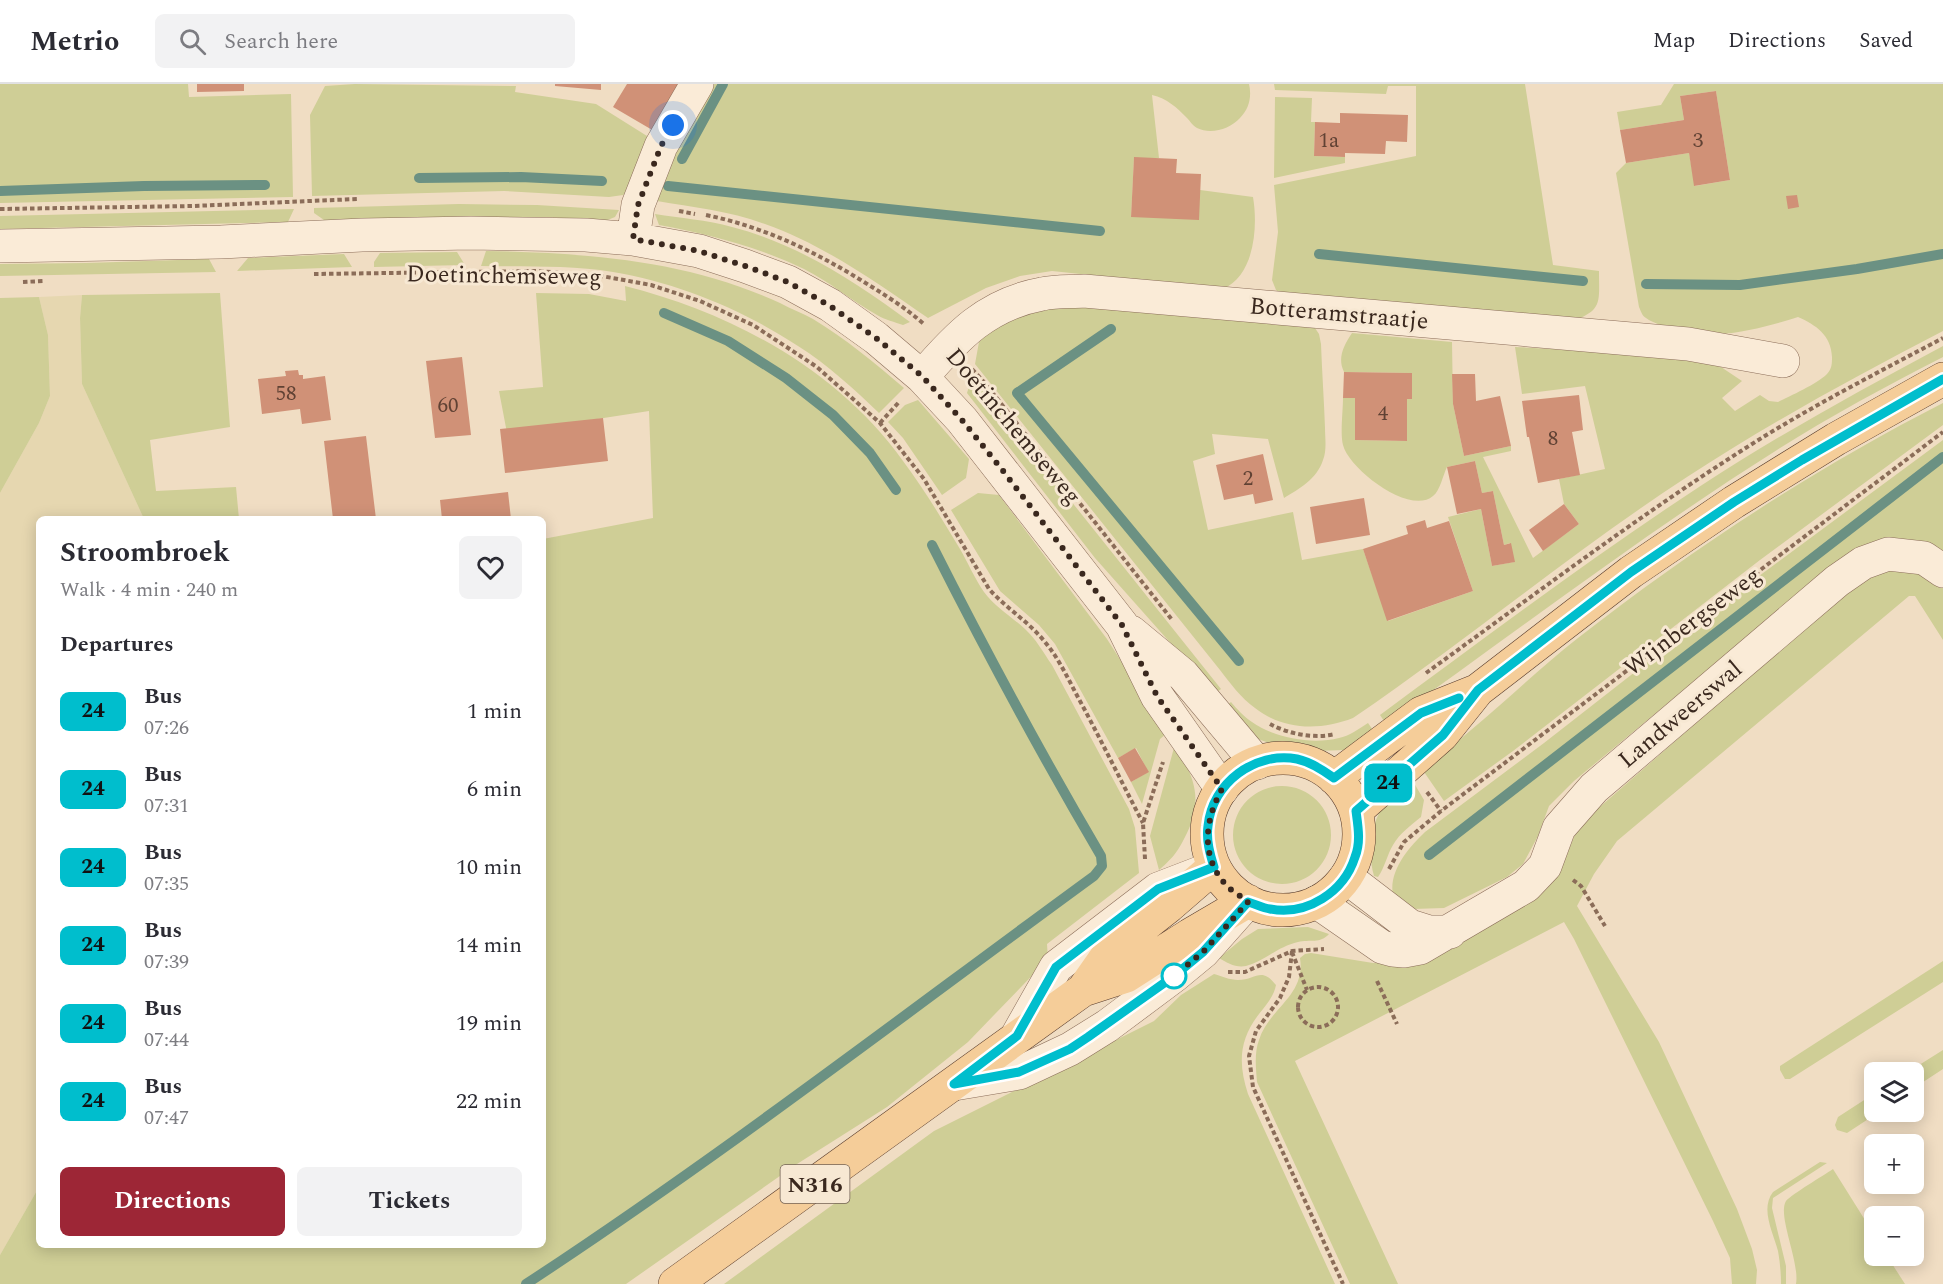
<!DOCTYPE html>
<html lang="en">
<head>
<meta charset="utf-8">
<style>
  :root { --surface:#fff; --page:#f2f2f3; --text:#2b2b33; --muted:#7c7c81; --line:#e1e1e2; --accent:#9d2636 }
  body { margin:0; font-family:Spectral,serif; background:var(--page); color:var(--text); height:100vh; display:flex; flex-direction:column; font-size:22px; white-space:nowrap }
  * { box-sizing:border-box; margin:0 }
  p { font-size:20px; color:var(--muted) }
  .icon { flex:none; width:33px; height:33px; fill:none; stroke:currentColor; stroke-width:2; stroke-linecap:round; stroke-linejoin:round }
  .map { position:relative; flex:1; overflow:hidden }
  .details { position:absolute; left:36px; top:432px; width:510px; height:732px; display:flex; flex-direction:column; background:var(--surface); border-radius:9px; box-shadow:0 3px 15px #0003 }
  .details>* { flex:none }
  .badge { padding:0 12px; border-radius:9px; font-size:21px; line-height:39px }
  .tools { position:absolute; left:1864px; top:978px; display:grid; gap:12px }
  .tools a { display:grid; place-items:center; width:60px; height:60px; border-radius:9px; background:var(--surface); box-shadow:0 3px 15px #0003; font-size:30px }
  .you { position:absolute; width:30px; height:30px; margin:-15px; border:4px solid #fff; border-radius:50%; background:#1a73e8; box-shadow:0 0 0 9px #1a73e833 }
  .map>.badge { position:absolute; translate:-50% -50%; box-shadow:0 0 0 3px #fff }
  h2 { padding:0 24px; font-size:22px; line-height:54px }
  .round { display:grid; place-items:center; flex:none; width:63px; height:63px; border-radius:9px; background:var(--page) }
  .headline { display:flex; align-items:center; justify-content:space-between; height:102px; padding:0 24px }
  h1 { font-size:28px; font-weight:700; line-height:45px }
  .action { display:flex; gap:12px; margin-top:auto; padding:12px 24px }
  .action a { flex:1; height:69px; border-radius:9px; background:var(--accent); color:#fff; font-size:24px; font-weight:700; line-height:69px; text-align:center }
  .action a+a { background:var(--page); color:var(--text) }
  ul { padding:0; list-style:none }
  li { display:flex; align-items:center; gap:18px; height:78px; padding:0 24px }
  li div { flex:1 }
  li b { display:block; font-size:22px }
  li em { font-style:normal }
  li .badge { min-width:66px; font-weight:700; text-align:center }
  header { display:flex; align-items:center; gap:36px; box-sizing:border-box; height:84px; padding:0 30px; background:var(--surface); border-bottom:2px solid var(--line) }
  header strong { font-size:28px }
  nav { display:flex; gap:33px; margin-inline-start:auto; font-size:21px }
  .search { width:420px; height:54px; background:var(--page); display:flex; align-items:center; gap:15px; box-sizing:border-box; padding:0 21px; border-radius:9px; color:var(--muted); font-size:22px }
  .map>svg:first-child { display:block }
</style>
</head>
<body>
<header>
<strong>Metrio</strong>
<div class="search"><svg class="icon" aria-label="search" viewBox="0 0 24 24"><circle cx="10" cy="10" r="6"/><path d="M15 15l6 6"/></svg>Search here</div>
<nav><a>Map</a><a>Directions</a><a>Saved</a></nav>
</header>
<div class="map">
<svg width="1943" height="1200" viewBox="0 0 1943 1200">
  <rect width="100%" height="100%" fill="#f0ddc3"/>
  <path fill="#e6d7b0" d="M82,211L80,234L82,300L144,435H39V1103L0,1171V409L39,339L50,312L48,251L39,213Z"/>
  <path fill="#cfce96" d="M0,0H188L189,13L291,10L293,113L0,119Z
    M355,0L516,2L515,8L596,20L655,57L634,104L623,111L609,113L504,107L312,112L310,31L325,2Z
    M706,0H1249C1252,13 1249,25 1240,34C1230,45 1211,51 1197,44C1193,42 1190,37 1187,34C1177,24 1167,14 1152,11L1159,74H1134L1131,133L1200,106L1253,113C1258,142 1255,191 1223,205L1052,187L1020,192L986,204L928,234C876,198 824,161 765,140C730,127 692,123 657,117L653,100Z
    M1274,0H1525L1553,181L1599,187C1599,220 1603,226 1570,238L1284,212L1276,206L1272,196L1278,148L1274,101L1416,72V2H1388L1386,10L1275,6Z
    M1674,0H1943V247C1856,292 1770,339 1687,393C1572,468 1466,557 1353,634C1320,647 1283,646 1255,624C1241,614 1230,599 1220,586L975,280L979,258L990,245L1004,234L1059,221L1199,231L1315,244L1319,250L1321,260C1322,288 1324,316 1325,344C1325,354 1327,366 1323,376C1317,395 1299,405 1284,414L1268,355L1212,350L1215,370L1193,377L1208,446L1293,428L1302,476L1363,465L1388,537L1473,507L1448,433L1481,425L1492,482L1514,478L1510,459L1504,461L1493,407L1482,409L1475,377L1447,383C1443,391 1440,407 1433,412C1410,432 1349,385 1343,361C1340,350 1343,327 1343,314H1355V356L1407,357V315H1412V289L1344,288C1337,274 1344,261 1352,249L1452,258L1453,320L1464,372L1511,362V367L1483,373L1533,474L1579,440L1564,420L1559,395L1605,385L1585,302L1522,310L1515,263L1696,273L1712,277L1742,297L1722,314L1735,327L1760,311L1769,317L1778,318C1790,312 1817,300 1827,290C1832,285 1832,279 1832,273C1831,251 1816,241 1798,233C1776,240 1743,249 1720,250C1703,250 1660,245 1646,234C1642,232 1641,227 1639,223L1616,89L1626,79L1689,69L1695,102L1730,96L1716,7L1680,12L1684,36L1620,46L1617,28L1661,21Z
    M1275,13L1312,14L1311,38H1315L1314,72L1345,73V79L1274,94Z
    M459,120L537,121L619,126L615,133L605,137L547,133L324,136L314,129V124Z
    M294,125L288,138L0,145V132Z
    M655,130C680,134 707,136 732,143C798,160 856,198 910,238L903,241C895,238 885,236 877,231C852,217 830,198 804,185C758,163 709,150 659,141Z
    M486,167C587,169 687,176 780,219C791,225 802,229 813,235C846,255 875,279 904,304L879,329C854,305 828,281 798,262C743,226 679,199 613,188C570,181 524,183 481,182Z
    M457,168L465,181L374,183V178L380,169Z
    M344,170L352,183L237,187L248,174Z
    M209,175L216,188L0,192V180L86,179Z
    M625,202C732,229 837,285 903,377C924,405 942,435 960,465C968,479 975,495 984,508C995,523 1012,533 1025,545C1036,555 1043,568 1052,581L1129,725L1135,744L1139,789L1047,860L1048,875L968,958L887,1023L797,1080L626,1200H0V1171L39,1103V1161H543V455L653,434L649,327L507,349L499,307L543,303L536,209L589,210L626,217Z
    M220,209L230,343L150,356L156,407L236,403L239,435H144L82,300L80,234L82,211Z
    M39,213L48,251L50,312L39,339L0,409V214Z
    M1943,262V273C1887,302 1830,332 1777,366C1642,451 1516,548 1386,640L1380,631C1486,553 1592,473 1702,401C1780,350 1861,306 1943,262Z
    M972,293L1221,605L1213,611L1174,563L1095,474L967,309Z
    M918,316L969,375L966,394L942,411L903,354L888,338L905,321Z
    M1943,319V341L1760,476L1513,667L1444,717L1422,685C1438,672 1455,660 1471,646C1507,616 1541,583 1578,554C1692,465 1814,385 1943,319Z
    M1943,356V468L1827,487L1574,697L1549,722L1538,752L1523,780L1507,793L1444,824L1413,825L1394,815C1386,790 1408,764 1425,748L1544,659L1736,509Z
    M978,409L999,411L1107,555L1167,649L1160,655L1142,720L1131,698L1148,688L1136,664L1118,674L1055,560L1039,541L1000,507L951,426Z
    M1900,484L1920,487L1943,504V556L1915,512H1909L1617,757L1594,790L1577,822L1659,958L1737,1125L1752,1165L1757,1186L1756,1200H1732L1730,1174L1713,1137L1574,855L1564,838L1295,977L1398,1200H1350L1257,998C1256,985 1254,969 1259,956C1269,924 1306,912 1300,874L1305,870L1311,869L1373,879L1417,878L1439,872L1543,808C1563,792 1566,767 1578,745C1582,739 1589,733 1594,728L1852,503L1876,491Z
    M1231,618C1237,625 1244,633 1252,638C1274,654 1312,661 1339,654C1349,652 1359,645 1368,639L1375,649L1345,666L1316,667L1295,662L1275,661L1258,655L1224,624Z
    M1175,660C1193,692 1204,713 1187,749C1178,767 1175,772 1159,786L1150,752Z
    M1411,694L1424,716L1421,733C1410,742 1400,749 1393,761C1387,771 1385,783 1378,793L1374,792C1366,764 1372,731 1392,710C1397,704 1405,699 1411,694Z
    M1233 751a49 49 0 1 1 98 0a49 49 0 1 1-98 0Z
    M1308,843L1329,850C1320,860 1310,855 1298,858C1279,862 1264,877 1246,882C1236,884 1227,879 1219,874L1242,855L1258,845Z
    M1943,877V898L1790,995H1785L1780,986V982Z
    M1214,890C1221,892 1230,896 1238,896C1256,896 1261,882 1276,901C1274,912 1266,921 1259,930C1239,956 1238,979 1248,1010L1335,1200H724L934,1047L1154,937L1181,911Z
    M1943,966V985L1914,1004V988H1908Z
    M1875,1009V1028H1879L1847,1049L1837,1046L1835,1041L1838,1033Z
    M1820,1078L1827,1079L1773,1114L1772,1124L1786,1182V1200H1781C1781,1189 1780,1178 1778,1167C1773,1148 1760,1125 1773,1108Z
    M1833,1085L1875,1152V1172H1887L1905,1200H1796C1800,1178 1777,1131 1786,1117C1792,1110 1823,1092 1833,1085Z"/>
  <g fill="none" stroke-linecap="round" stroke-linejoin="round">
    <path stroke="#6b9183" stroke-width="10" d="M682,75L723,0
      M419,94L521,93L602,97
      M668,102L1100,147
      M0,107L144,102L265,101
      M1319,170L1583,197
      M1646,200L1740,201L1857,185L1943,170
      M664,229L728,257L786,294L833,331L870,369L896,406
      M1111,245L1017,309L1239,577
      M1429,771L1943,373
      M526,1200C721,1072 905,930 1094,792L1102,782L1101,772C1041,670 985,566 932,461"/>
  </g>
  <path fill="#d09177" d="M197,0H244V7L197,8Z
    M555,0H601V6L555,2Z
    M627,0H684L654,47L613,23Z
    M1716,7L1730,96L1694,102L1689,69L1626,79L1620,46L1684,36L1680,12Z
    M1340,29L1408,31L1407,58L1386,57L1385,70L1345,69V73L1314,72L1315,38L1340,39Z
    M1134,73L1177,75L1176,89L1201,90L1199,136L1131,133Z
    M1797,111L1799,123L1788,125L1786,112Z
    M462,273L471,351L435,354L426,277Z
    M298,286L299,291H303V295L325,292L331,336L302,340L300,325L262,330L258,295L286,292L285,287Z
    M1344,288L1412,289V315H1407V357L1355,356V314H1343Z
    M1452,290H1475L1476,317L1500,312L1511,362L1464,372L1453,320Z
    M1579,311L1583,346L1572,348L1580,391L1538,399L1529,353H1527L1522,317Z
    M603,334L608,377L505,389L500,345Z
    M366,352L376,435H333L324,357Z
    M1263,370L1273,416L1255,420L1253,410L1224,416L1216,381Z
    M1475,377L1482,409L1493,407L1504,461L1511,459L1515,478L1492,482L1481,425L1457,430L1447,383Z
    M508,408L511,435H442L440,416Z
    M1364,414L1370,451L1316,460L1310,423Z
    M1564,420L1579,440L1543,467L1529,446Z
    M1425,436L1427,444L1449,437L1473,507L1387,537L1363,465L1408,450L1406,442Z
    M1135,664L1149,688L1131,698L1118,674Z"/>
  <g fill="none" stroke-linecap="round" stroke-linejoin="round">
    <g stroke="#8b6d59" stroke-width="34">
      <path id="minor" d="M633,155L638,121L661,62L697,0
        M0,162L221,158L362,151L471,149L586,151L633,155L699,167L745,182L788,198L830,221L876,254L922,293L962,336L1122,541L1157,612L1222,705
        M922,293C957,252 987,220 1042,210C1056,207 1070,208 1084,207L1688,260L1783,277
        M1131,548L1183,591L1257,679
        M1346,793L1410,842L1429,848H1450
        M1317,818L1382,863L1393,866L1404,867L1420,864L1526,802L1545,782L1559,744L1594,704L1837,497L1863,479L1888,470L1924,474L1943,487
        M1017,952L1056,883L1158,805L1210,785
        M954,1000L1019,989L1070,965L1107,942L1174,892L1203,868L1242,824"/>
    </g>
    <g stroke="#593c2d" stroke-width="34">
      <path id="major" d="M1207 750a76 76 0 1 1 152 0a76 76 0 1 1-152 0Z
        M1334,694L1421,629L1476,607
        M1356,727L1442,651L1478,606L1631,488L1734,418L1836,355L1943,295
        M1083,906L1109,869L1169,822L1214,783
        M675,1200L1083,906L1126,892L1190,851L1248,817"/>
    </g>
    <path stroke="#8b6d59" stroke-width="4" stroke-dasharray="4.5 3" stroke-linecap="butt" d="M0,125L193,122L357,115
      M679,127L695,130
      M706,131C764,143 814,167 864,198C885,211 906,224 925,241
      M314,190L536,187L596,191L651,201L700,217L753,241L817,283L880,339L924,395L989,505C1006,524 1029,538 1045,558C1060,576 1069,597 1080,617C1102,658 1122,699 1143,739
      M23,198L43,197
      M972,285L984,298L1173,537
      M880,339L899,318
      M1426,589C1530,514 1633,436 1741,367C1806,325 1875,290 1943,254
      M1270,640C1288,650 1315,655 1335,650
      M1427,708L1441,727
      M1145,775L1143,739L1163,678
      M1389,785L1404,758L1441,727L1943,348
      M1573,796L1581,802L1605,842
      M1292,867L1289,893L1280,914L1256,947L1249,972L1253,1003L1343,1200
      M1292,868L1307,906
      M1228,888H1245L1292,867L1324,865
      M1377,897L1397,940
      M1298 923a20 20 0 1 1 40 0a20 20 0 1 1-40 0Z"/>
    <use href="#minor" stroke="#faebd7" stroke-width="33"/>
    <use href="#major" stroke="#f5cd99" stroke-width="33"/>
  </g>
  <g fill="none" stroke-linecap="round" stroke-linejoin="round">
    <g stroke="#fff" stroke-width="14">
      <path id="line" d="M1459,614L1421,629L1334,694C1323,686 1311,678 1297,675C1255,667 1212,699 1208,742C1206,756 1210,770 1214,783L1158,805L1056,883L1017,952L954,1000L1019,988L1070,965L1088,953L1174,892L1203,868L1248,818C1255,820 1263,824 1270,825C1307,832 1344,808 1355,773C1361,758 1358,742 1356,727L1443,651L1478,606L1631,488L1734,418L1802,376L1943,295"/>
    </g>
    <use href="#line" stroke="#00becd" stroke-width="9"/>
    <path stroke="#3a281e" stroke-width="6" stroke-dasharray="0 10.8" d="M673,41L661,62L638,121L633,155L699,167L745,182L788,198L830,222L876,254L922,292L962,336L1000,383L1122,541L1157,612L1222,705C1204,737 1200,776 1229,804C1235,809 1242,813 1248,818L1203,868L1174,892"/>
  </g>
  <circle fill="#fff" stroke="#00becd" stroke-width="3" cx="1174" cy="892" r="12"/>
  <g text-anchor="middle" stroke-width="6" stroke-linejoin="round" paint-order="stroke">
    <g font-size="21" fill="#604234">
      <text x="1329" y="63">1a</text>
      <text x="1698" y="63">3</text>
      <text x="286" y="316">58</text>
      <text x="448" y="328">60</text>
      <text x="1383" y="336">4</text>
      <text x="1553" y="361">8</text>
      <text x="1248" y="401">2</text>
    </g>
    <rect fill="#f7e8d3" stroke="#736254" stroke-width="1.5" x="780.5" y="1081" width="69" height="38" rx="4.5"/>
    <g font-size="22" font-weight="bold" fill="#3a281e">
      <text x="815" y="1108">N316</text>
    </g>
    <g font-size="24" fill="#3a281e" stroke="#f7e8d3">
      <text transform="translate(504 191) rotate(1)" y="8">Doetinchemseweg</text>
      <text transform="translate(1339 229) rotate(5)" y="8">Botteramstraatje</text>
      <text transform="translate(1014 342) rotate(50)" y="8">Doetinchemseweg</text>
      <text transform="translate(1692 537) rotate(-37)" y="8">Wijnbergseweg</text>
      <text transform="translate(1680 630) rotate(-40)" y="8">Landweerswal</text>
    </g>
  </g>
</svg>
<div class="tools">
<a><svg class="icon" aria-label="layers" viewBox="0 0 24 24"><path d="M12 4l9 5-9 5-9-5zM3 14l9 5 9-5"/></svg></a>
<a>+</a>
<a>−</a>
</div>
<div class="you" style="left:673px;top:41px"></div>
<b class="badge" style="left:1388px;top:699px;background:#00becd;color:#111">24</b>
<section class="details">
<div class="headline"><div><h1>Stroombroek</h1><p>Walk · 4 min · 240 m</p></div><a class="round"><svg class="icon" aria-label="heart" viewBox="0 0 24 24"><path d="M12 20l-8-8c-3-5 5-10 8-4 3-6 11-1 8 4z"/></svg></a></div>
<h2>Departures</h2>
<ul>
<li><span class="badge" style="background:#00becd;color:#111">24</span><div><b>Bus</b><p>07:26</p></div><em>1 min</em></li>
<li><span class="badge" style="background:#00becd;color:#111">24</span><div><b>Bus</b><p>07:31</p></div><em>6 min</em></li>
<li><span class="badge" style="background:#00becd;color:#111">24</span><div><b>Bus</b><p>07:35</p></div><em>10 min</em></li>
<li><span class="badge" style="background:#00becd;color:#111">24</span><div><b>Bus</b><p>07:39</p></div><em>14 min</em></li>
<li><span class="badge" style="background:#00becd;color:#111">24</span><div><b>Bus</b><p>07:44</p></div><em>19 min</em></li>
<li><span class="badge" style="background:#00becd;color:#111">24</span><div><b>Bus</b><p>07:47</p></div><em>22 min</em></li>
</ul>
<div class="action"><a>Directions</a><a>Tickets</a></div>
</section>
</div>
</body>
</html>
